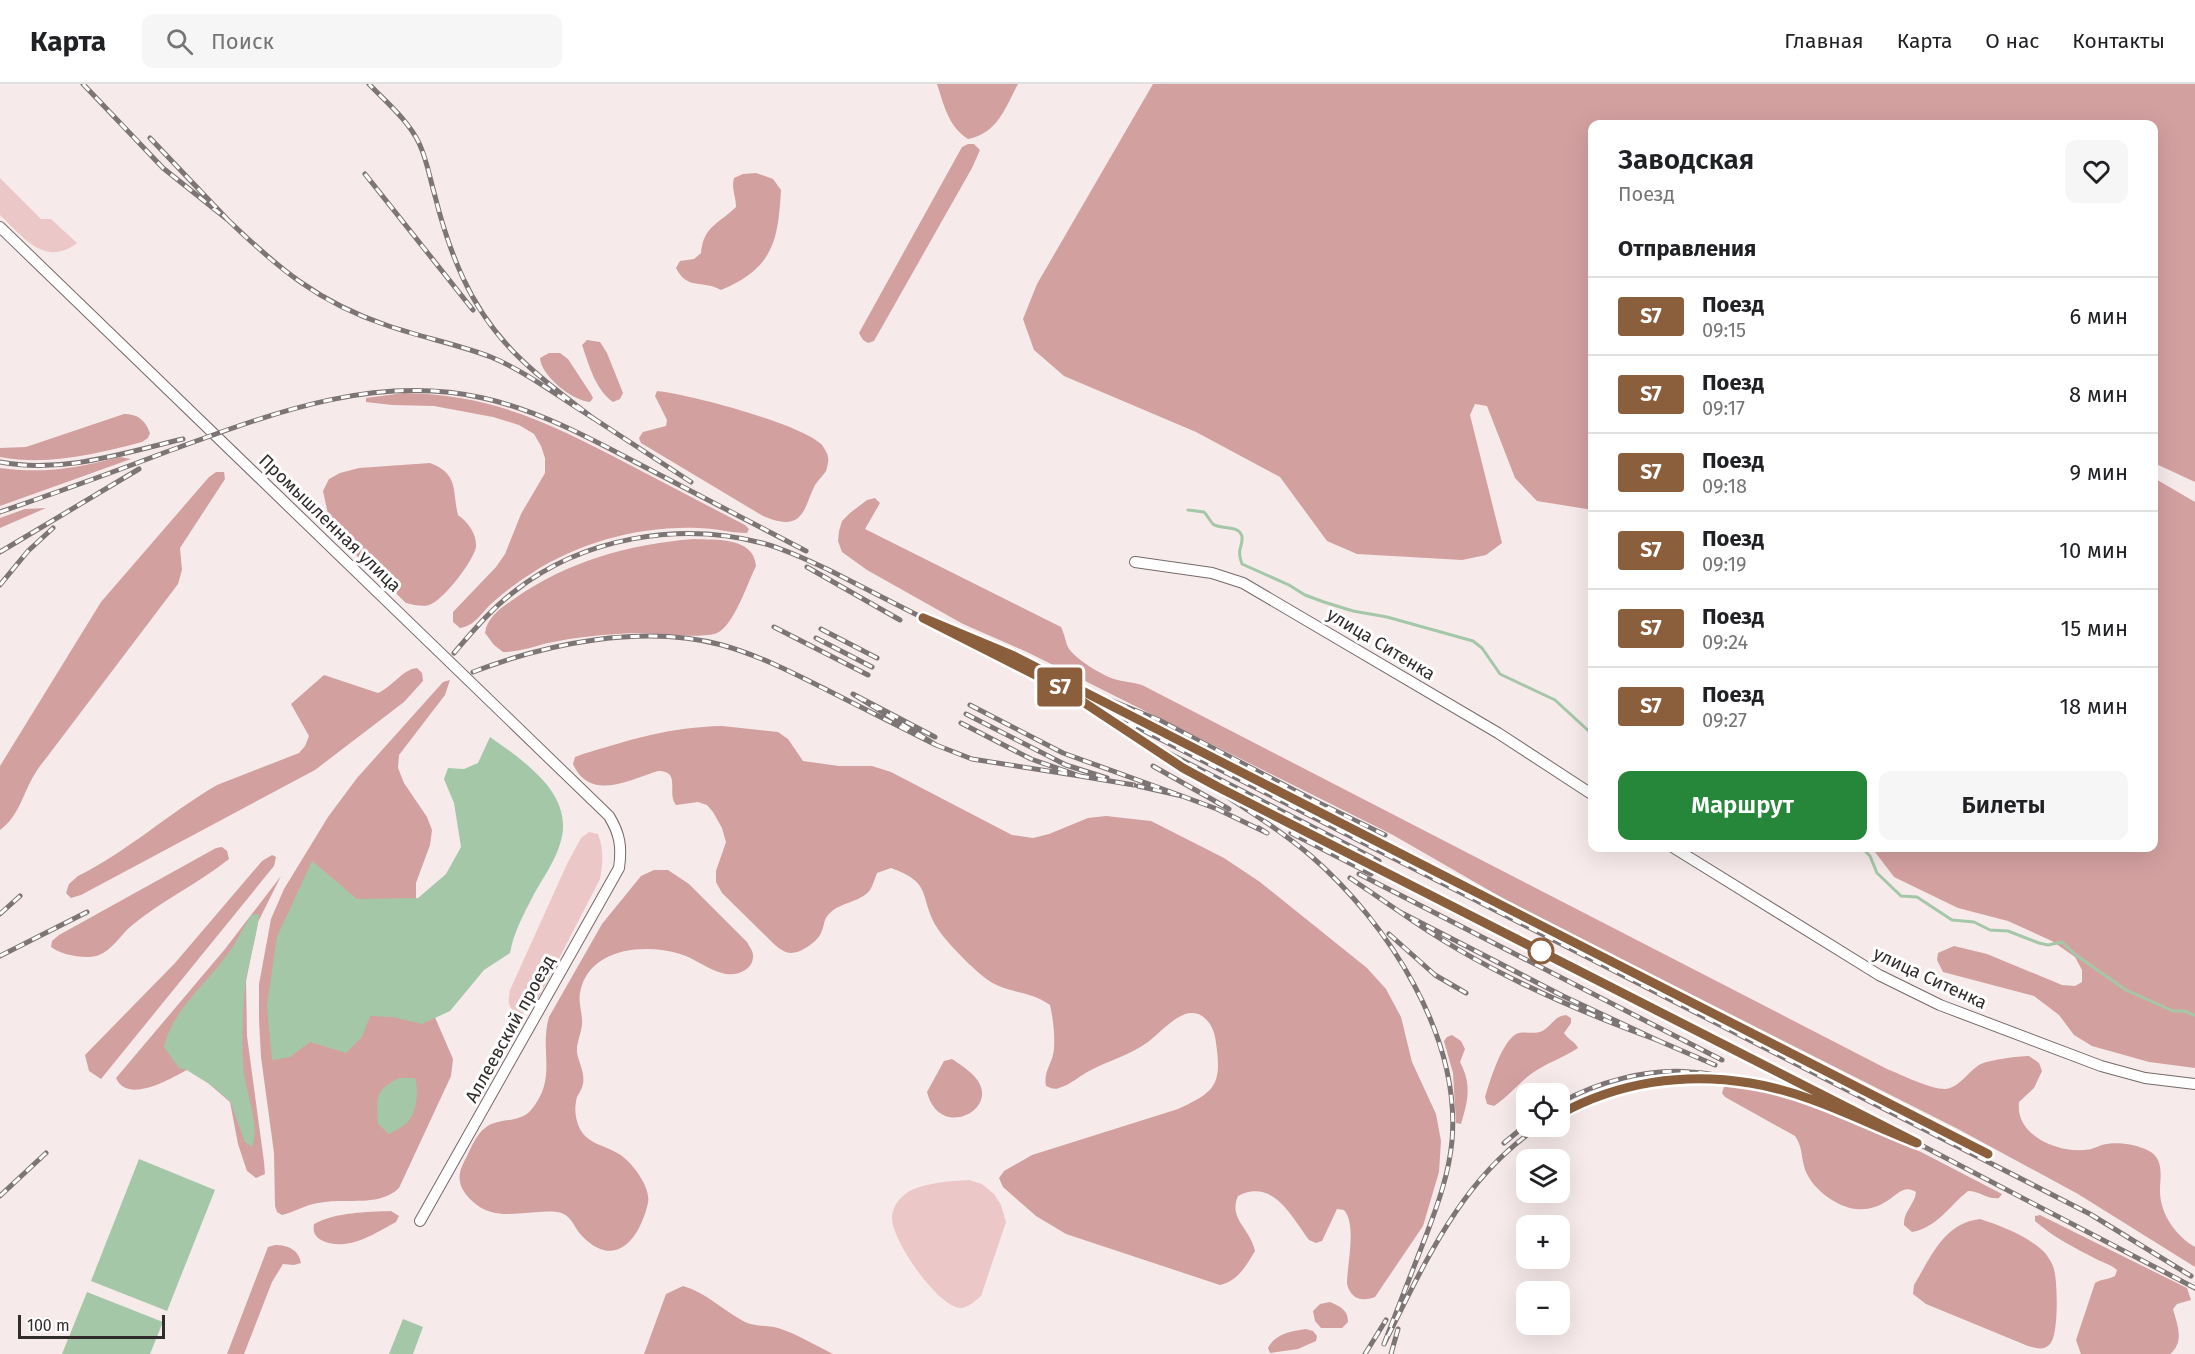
<!DOCTYPE html>
<html lang="ru">
<head>
<meta charset="utf-8">
<style>
  :root { --surface:#fff; --page:#f6f6f6; --text:#202124; --muted:#757577; --line:#e0e0e0; --accent:#26873a }
  body { margin:0; font-family:"Fira Sans",sans-serif; background:var(--page); color:var(--text); height:100vh; display:flex; flex-direction:column; font-size:22px; white-space:nowrap }
  * { box-sizing:border-box; margin:0 }
  p { font-size:20px; color:var(--muted) }
  .icon { flex:none; width:33px; height:33px; fill:none; stroke:currentColor; stroke-width:2; stroke-linecap:round; stroke-linejoin:round }
  .map { position:relative; flex:1; overflow:hidden }
  .side { position:absolute; left:1588px; top:36px; width:570px; height:732px; display:flex; flex-direction:column; background:var(--surface); border-radius:12px; box-shadow:0 6px 24px #0002 }
  .side>* { flex:none }
  .badge { padding:0 12px; border-radius:4px; font-size:21px; line-height:39px }
  .buttons { position:absolute; left:1516px; top:999px; display:grid; gap:12px }
  .buttons a { display:grid; place-items:center; width:54px; height:54px; border-radius:12px; background:var(--surface); box-shadow:0 6px 24px #0002; font-size:30px }
  .scale { position:absolute; left:18px; bottom:15px; width:147px; box-sizing:border-box; padding-left:6px; border:3px solid #312c2c; border-top:0; font-size:16px; line-height:21px; white-space:nowrap; color:#312c2c; -webkit-text-stroke:4px #fff; paint-order:stroke }
  .map>.badge { position:absolute; translate:-50% -50%; box-shadow:0 0 0 3px #fff }
  h2 { padding:0 30px; font-size:22px; line-height:54px }
  .round { display:grid; place-items:center; flex:none; width:63px; height:63px; border-radius:12px; background:var(--page) }
  .overview { display:flex; align-items:center; justify-content:space-between; height:102px; padding:0 30px }
  h1 { font-size:28px; font-weight:600; line-height:45px }
  .action { display:flex; gap:12px; margin-top:auto; padding:12px 30px }
  .action a { flex:1; height:69px; border-radius:12px; background:var(--accent); color:#fff; font-size:24px; font-weight:600; line-height:69px; text-align:center }
  .action a+a { background:var(--page); color:var(--text) }
  ul { padding:0; list-style:none }
  li { display:flex; align-items:center; gap:18px; height:78px; padding:0 30px; border-top:2px solid var(--line) }
  li div { flex:1 }
  li b { display:block; font-size:22px }
  li em { font-style:normal }
  li .badge { min-width:66px; font-weight:700; text-align:center }
  header { display:flex; align-items:center; gap:36px; box-sizing:border-box; height:84px; padding:0 30px; background:var(--surface); border-bottom:2px solid var(--line) }
  header strong { font-size:28px }
  nav { display:flex; gap:33px; margin-inline-start:auto; font-size:21px }
  .search { width:420px; height:54px; background:var(--page); display:flex; align-items:center; gap:15px; box-sizing:border-box; padding:0 21px; border-radius:12px; color:var(--muted); font-size:22px }
  .map>svg:first-child { display:block }
</style>
</head>
<body>
<header>
<strong>Карта</strong>
<div class="search"><svg class="icon" aria-label="search" viewBox="0 0 24 24"><circle cx="10" cy="10" r="6"/><path d="M15 15l6 6"/></svg>Поиск</div>
<nav><a>Главная</a><a>Карта</a><a>О нас</a><a>Контакты</a></nav>
</header>
<div class="map">
<svg width="2195" height="1270" viewBox="0 0 2195 1270">
  <rect width="100%" height="100%" fill="#f7eaea"/>
  <path fill="#ecc7c7" d="M0,94L41,135H51L77,159C45,184 22,152 0,131Z
    M589,748L598,750C604,766 603,780 600,795L537,917L527,928L519,931C507,924 508,918 510,906L567,780L581,754Z
    M969,1096L982,1100L994,1110L1001,1121L1006,1138L981,1212C975,1217 969,1223 961,1224C938,1224 890,1154 892,1132C893,1124 897,1117 903,1112C916,1099 951,1097 969,1096Z"/>
  <path fill="#d3a0a0" d="M937,0H1018C1005,24 998,49 968,55C948,42 944,21 937,0Z
    M1153,0H2195V398L2154,379V40H1593V426L1537,417L1515,394L1487,322L1475,320L1470,331L1502,459L1486,471L1462,476L1357,470L1327,457L1280,393L1196,348L1064,292L1034,266L1023,235L1037,200Z
    M968,60H974L980,66L972,84L874,257L868,259L863,256L859,249L962,63Z
    M756,89L773,95L781,106C778,158 773,184 721,206C701,195 688,207 676,184L680,177L694,175L701,169C703,142 720,139 736,123C736,112 731,105 734,94L743,90Z
    M587,256L600,258L607,269L623,309L620,315L613,318C595,305 589,281 582,261Z
    M549,269H560L568,275L591,310L593,314L590,318C573,317 541,292 540,274Z
    M657,307C688,310 802,340 822,361C824,364 828,370 828,373C829,377 827,384 826,387C823,392 818,396 815,401C809,412 807,426 798,434C788,442 773,436 763,432L641,359L639,354L643,348L666,342L667,336L655,312Z
    M404,309C492,310 552,340 628,380C667,400 706,421 745,441L749,445L747,449C731,449 714,444 697,444C640,442 580,458 532,489C518,498 504,508 492,519C482,528 475,542 460,544L453,538V528L496,483L505,470L521,430L545,389V374L541,362L534,350L519,341L493,333L434,322L392,321L366,318V314Z
    M124,330C138,330 145,336 150,349L148,354L142,358C95,370 49,382 0,373V364L26,363Z
    M120,373L131,375L0,422V384C44,390 77,384 120,373Z
    M430,379C459,390 452,406 458,431C468,438 477,450 476,463C474,476 443,517 429,521C422,523 414,521 406,519L332,448L323,407L329,395L340,389L359,384Z
    M216,388H224L225,395L180,464L182,486L178,500L47,673C42,679 37,686 33,693C22,712 19,732 0,746V682L101,518L209,393Z
    M2154,394L2195,418V984L2149,978L2092,962L2074,951L2059,931L2034,912L1943,888L1937,876L1938,869L1954,862L1987,870L2062,901L2075,902L2082,898V886L2075,873L2052,857L2008,837L1958,824L1894,793L1872,764H2154Z
    M875,414L880,419L865,445L1061,543C1064,549 1065,555 1067,561C1071,573 1102,591 1114,595C1123,598 1133,598 1142,601L1887,985C1902,991 1930,1005 1945,1005C1959,1004 1968,988 1979,981C1987,976 2019,972 2029,972L2039,979L2042,987L2034,1004L2019,1018C2015,1051 2056,1068 2084,1066C2091,1066 2096,1063 2102,1061C2115,1057 2135,1060 2147,1066C2165,1074 2160,1092 2160,1107C2160,1130 2176,1152 2195,1163V1183L2078,1110L1958,1045L1518,823L1393,751L1027,568L963,540L867,486L842,468L838,457L839,447L842,437L850,429L867,416Z
    M46,424L0,444V434L25,425Z
    M694,455C716,456 754,453 756,482C747,500 734,541 717,549C704,555 653,549 635,549C606,550 576,553 548,559C532,563 519,568 503,568L494,561L485,549C487,533 501,524 514,515C568,477 629,460 694,455Z
    M417,584L422,589L423,597L404,618L315,686L81,811L71,814L66,809L69,800L78,792C128,767 169,729 217,701L299,669L305,662L309,652L291,620L324,591L378,609C392,603 403,585 417,584Z
    M450,596L445,611L399,671L398,684L404,699L427,733L432,746L430,761L416,799V840L434,931L453,975L451,992L399,1104C378,1124 345,1113 318,1119C305,1121 294,1128 282,1131L277,1128L275,1122L274,1069L261,973L259,936V900L271,835L284,805L328,733L357,694L443,598Z
    M722,642L778,648L788,655L803,677L839,682H872L891,688L1012,751L1033,754L1049,750L1088,734L1106,732L1151,737L1224,774L1260,798L1367,884L1386,905L1401,933L1412,978L1436,1030L1441,1057L1439,1088L1423,1142L1375,1213C1361,1218 1351,1215 1347,1200C1347,1180 1357,1141 1344,1126L1337,1125L1322,1157L1316,1159L1309,1156C1291,1132 1273,1094 1238,1112C1228,1135 1250,1144 1255,1167C1246,1182 1238,1197 1220,1201L1066,1150L1036,1132L1003,1103L999,1094L1004,1087L1032,1071L1178,1025C1216,1008 1222,1000 1216,959C1215,948 1211,938 1202,932C1183,920 1162,948 1148,958C1130,971 1110,976 1091,986C1081,991 1070,1001 1059,1004C1054,1006 1051,1004 1046,1002C1043,987 1053,979 1054,965C1055,951 1053,934 1050,921C1031,908 1018,910 999,902C988,898 978,888 969,880C958,869 944,855 936,842C919,812 933,799 891,784L877,789C875,794 873,801 870,806C861,818 841,818 830,829C823,835 825,841 821,849C817,858 801,869 791,869C785,869 780,865 775,861L722,809L716,798V787L726,758L722,744L713,728L707,721L698,718L676,721C666,709 682,687 658,687C629,696 590,718 573,680L575,673L583,670C633,655 670,643 722,642Z
    M222,763L227,767L229,775C198,800 160,817 130,843C120,852 112,866 99,871C87,876 61,871 51,863L52,857L59,851L216,764Z
    M272,771L276,773L274,782L101,995L89,987L85,971L175,879L262,777Z
    M654,786H668L689,800L747,858C749,862 753,867 753,871C754,887 734,893 722,889C707,885 694,874 680,870C644,859 588,864 580,909C578,918 583,931 582,941C581,950 576,960 577,969C579,979 585,989 583,1000C582,1005 579,1009 577,1013C574,1024 575,1035 580,1045C588,1061 609,1062 622,1072C634,1081 651,1104 648,1119C640,1154 616,1186 583,1153C573,1143 572,1130 557,1128C528,1125 496,1140 472,1117C467,1112 461,1105 460,1098C458,1088 463,1080 467,1072C472,1062 476,1051 485,1044C498,1033 519,1040 531,1026C558,994 539,967 549,933L602,840L641,792Z
    M281,792L258,838L246,897L247,952L264,1078L265,1090L256,1094L247,1087L238,1060L230,1018L208,999L187,986C171,994 128,1021 116,994L225,865Z
    M1566,931L1571,934V939L1564,949C1568,956 1575,957 1578,964C1563,974 1546,979 1531,990C1518,1000 1508,1013 1494,1022L1487,1020L1485,1013C1490,997 1501,959 1516,950C1525,946 1535,952 1544,946C1553,940 1555,932 1566,931Z
    M1452,951L1461,957L1465,965L1460,978C1472,1001 1468,1016 1461,1040L1456,1039L1453,989L1444,957L1447,953Z
    M952,975C961,981 972,988 978,997C998,1027 939,1056 927,1008L944,977Z
    M1733,1002L1789,1013L1849,1035L1921,1068L2002,1110L1999,1114C1988,1116 1980,1107 1968,1107C1949,1122 1938,1143 1912,1148L1904,1141C1903,1128 1915,1120 1916,1108C1904,1100 1897,1111 1887,1117C1878,1123 1868,1126 1856,1125C1836,1123 1809,1103 1804,1082C1801,1070 1802,1062 1795,1052L1725,1013L1722,1009L1724,1003Z
    M391,1127L399,1132L396,1138C374,1150 346,1169 321,1156C314,1152 313,1147 314,1140C336,1128 367,1128 391,1127Z
    M2040,1131L2187,1204L2191,1216L2177,1220L2173,1225C2177,1240 2185,1258 2170,1270H2081L2076,1256L2095,1199C2101,1195 2107,1196 2115,1192L2117,1186C2110,1180 2104,1179 2096,1175C2075,1164 2053,1153 2035,1137V1132Z
    M1980,1135C2002,1142 2030,1153 2046,1170C2048,1173 2052,1179 2053,1182C2058,1194 2059,1251 2050,1260C2044,1267 2036,1264 2028,1262L1926,1220L1913,1210L1914,1201C1931,1173 1944,1139 1980,1135Z
    M275,1161C288,1161 299,1166 301,1179L294,1181L283,1180L272,1198L244,1270H227L268,1163Z
    M683,1202C705,1208 723,1226 743,1237C754,1243 766,1241 778,1244C797,1250 815,1261 833,1270H644L666,1210Z
    M1330,1218C1341,1223 1348,1226 1348,1238L1342,1244H1321L1315,1237L1313,1227L1320,1220Z
    M1306,1245L1313,1247L1317,1252L1316,1257L1298,1265L1270,1269L1268,1264C1275,1250 1291,1247 1306,1245Z"/>
  <path fill="#a4c8a7" d="M490,653C525,678 576,711 560,760C555,777 543,794 534,810C524,830 514,847 510,869L484,886L450,927L422,940L393,933L370,932L362,953L346,969L310,958L290,973L272,976L267,922L277,853L312,777L357,815L418,814L446,790L461,763L454,719L444,695L448,684L464,685L478,679Z
    M259,830C257,852 250,872 246,894C243,917 241,967 244,990C247,1013 260,1041 252,1063L245,1058L230,1017L208,999L187,986L179,984L164,963C172,927 205,901 227,871C236,859 243,845 251,831Z
    M399,994H415C419,1008 417,1029 406,1040C401,1044 394,1047 389,1050L378,1040C377,1014 374,1007 399,994Z
    M139,1075L215,1106L167,1227L91,1197Z
    M87,1208L163,1238L150,1270H62Z
    M403,1235L423,1243L413,1270H389Z"/>
  <g fill="none" stroke-linecap="round" stroke-linejoin="round">
    <path stroke="#a4c8a7" stroke-width="3" d="M1188,426L1204,428C1207,431 1210,437 1213,440C1220,446 1240,440 1242,453C1243,464 1236,464 1242,480L1289,501L1305,511L1324,518L1353,527L1387,533L1473,557L1482,564L1500,590L1555,616L1593,651
      M1862,764L1870,772L1877,789L1901,812L1917,813L1952,836L1974,838L1990,846L2008,847L2039,859L2048,861L2062,858L2076,871L2126,906L2173,927H2184L2195,931"/>
    <g stroke="#756969" stroke-width="12">
      <path id="minor" d="M0,143L609,732C620,750 622,763 619,784L420,1137
        M1135,478L1212,489L1243,499L1498,649L1593,711
        M1674,764L1879,891L1940,921L2101,982L2145,994L2195,1000"/>
    </g>
    <use href="#minor" stroke="#fff" stroke-width="10"/>
    <g stroke="#7d7575" stroke-width="5">
      <path id="rail" d="M83,0L163,84L228,136L150,54
        M365,90L473,226
        M228,136C278,184 318,218 386,241C420,253 457,260 491,273C527,288 560,314 593,334C537,291 494,261 463,194C451,168 442,140 435,112C430,95 427,76 419,59C408,36 386,18 369,0
        M593,334L691,398
        M0,378C62,390 123,369 183,355
        M0,428C55,409 111,389 166,368C268,331 373,289 483,314C537,326 588,353 637,379C693,408 749,437 806,467
        M0,468L139,385
        M807,483L900,536
        M0,501L28,467L53,444
        M774,543L868,591
        M821,545L877,574
        M816,554L872,583
        M454,569C473,547 491,525 515,507C582,454 679,437 762,459C785,465 807,476 829,486L2090,1130L2191,1192
        M473,588C548,559 643,540 722,561C761,572 795,590 831,608C866,626 901,643 936,661L853,610L935,653
        M1068,599L1159,636L1315,717
        M970,621L1063,669L1182,712L1138,702
        M966,630L1066,681L1107,694
        M1141,655L1379,777
        M936,661L972,675L1080,692L1031,675L961,639
        M1153,682L1229,725
        M1188,687C1229,715 1273,740 1311,772C1388,839 1461,952 1452,1057C1449,1089 1438,1120 1427,1149C1413,1186 1398,1223 1384,1260C1425,1179 1461,1094 1540,1042
        M1080,692L1134,701
        M1182,712L1217,725L1267,749L1259,744
        M1291,749L1371,790
        M1379,758L1315,717L1385,751
        M1365,778L1917,1059L1822,1020L1750,999
        M1359,790L1722,976
        M1350,794L1400,828L1563,912L1657,956C1567,923 1479,884 1400,828
        M0,830L20,812
        M1389,850L1435,891L1466,909
        M0,872L87,828
        M1657,956L1715,981
        M1560,1019C1597,998 1648,984 1691,988C1711,989 1731,994 1750,999C1680,992 1624,995 1560,1030
        M1504,1059L1527,1040
        M1917,1059L2195,1204
        M0,1112L46,1069
        M1365,1270L1386,1236
        M1391,1270L1398,1245"/>
    </g>
    <use href="#rail" stroke="#fff" stroke-width="3" stroke-dasharray="9" stroke-linecap="butt"/>
  </g>
  <g fill="none" stroke-linecap="round" stroke-linejoin="round">
    <g stroke="#fff" stroke-width="14">
      <path id="line" d="M1560,1030C1618,998 1685,988 1750,999C1808,1008 1863,1038 1917,1059L1218,703L1183,684L1065,606L923,534L1014,572L1988,1070"/>
    </g>
    <use href="#line" stroke="#8b5e3c" stroke-width="9"/>
  </g>
  <circle fill="#fff" stroke="#8b5e3c" stroke-width="3" cx="1541" cy="867" r="12"/>
  <g text-anchor="middle" stroke-width="6" stroke-linejoin="round" paint-order="stroke">
    <g font-size="18" fill="#312c2c" stroke="#fff">
      <text transform="translate(330 439) rotate(44)" y="6">Промышленная улица</text>
      <text transform="translate(1381 560) rotate(31)" y="6">улица Ситенка</text>
      <text transform="translate(1930 894) rotate(25)" y="6">улица Ситенка</text>
      <text transform="translate(510 945) rotate(-61)" y="6">Аллеевский проезд</text>
    </g>
  </g>
</svg>
<div class="buttons">
<a><svg class="icon" aria-label="locate" viewBox="0 0 24 24"><circle cx="12" cy="12" r="6"/><path d="M12 2v4M12 18v4M2 12h4M18 12h4"/></svg></a>
<a><svg class="icon" aria-label="layers" viewBox="0 0 24 24"><path d="M12 4l9 5-9 5-9-5zM3 14l9 5 9-5"/></svg></a>
<a>+</a>
<a>−</a>
</div>
<div class="scale">100 m</div>
<b class="badge" style="left:1060px;top:603px;background:#8b5e3c;color:#fff">S7</b>
<section class="side">
<div class="overview"><div><h1>Заводская</h1><p>Поезд</p></div><a class="round"><svg class="icon" aria-label="heart" viewBox="0 0 24 24"><path d="M12 20l-8-8c-3-5 5-10 8-4 3-6 11-1 8 4z"/></svg></a></div>
<h2>Отправления</h2>
<ul>
<li><span class="badge" style="background:#8b5e3c;color:#fff">S7</span><div><b>Поезд</b><p>09:15</p></div><em>6 мин</em></li>
<li><span class="badge" style="background:#8b5e3c;color:#fff">S7</span><div><b>Поезд</b><p>09:17</p></div><em>8 мин</em></li>
<li><span class="badge" style="background:#8b5e3c;color:#fff">S7</span><div><b>Поезд</b><p>09:18</p></div><em>9 мин</em></li>
<li><span class="badge" style="background:#8b5e3c;color:#fff">S7</span><div><b>Поезд</b><p>09:19</p></div><em>10 мин</em></li>
<li><span class="badge" style="background:#8b5e3c;color:#fff">S7</span><div><b>Поезд</b><p>09:24</p></div><em>15 мин</em></li>
<li><span class="badge" style="background:#8b5e3c;color:#fff">S7</span><div><b>Поезд</b><p>09:27</p></div><em>18 мин</em></li>
</ul>
<div class="action"><a>Маршрут</a><a>Билеты</a></div>
</section>
</div>
</body>
</html>
